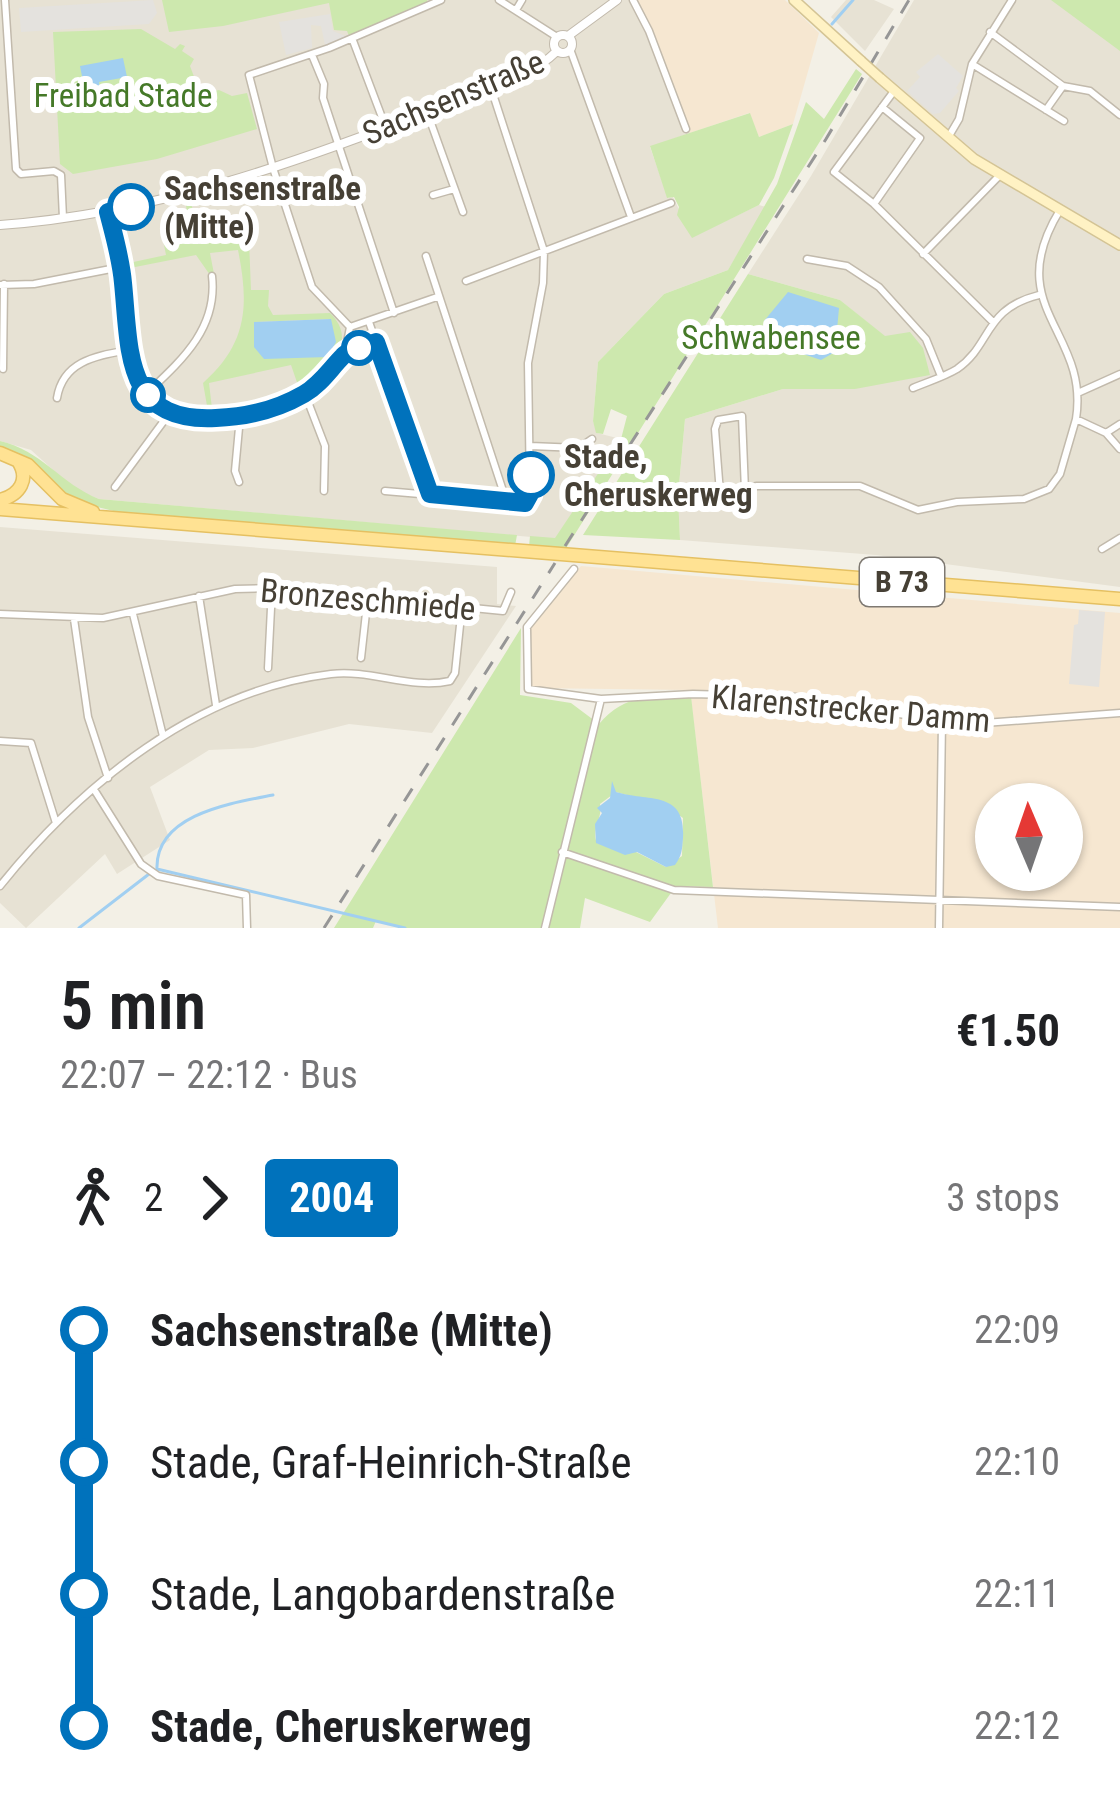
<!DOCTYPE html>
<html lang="en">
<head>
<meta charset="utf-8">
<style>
  :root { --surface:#fff; --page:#f2f2f2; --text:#202124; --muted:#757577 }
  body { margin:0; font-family:"Roboto Condensed",sans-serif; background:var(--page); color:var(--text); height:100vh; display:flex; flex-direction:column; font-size:45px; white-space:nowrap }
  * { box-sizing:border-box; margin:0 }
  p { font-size:39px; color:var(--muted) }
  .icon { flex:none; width:66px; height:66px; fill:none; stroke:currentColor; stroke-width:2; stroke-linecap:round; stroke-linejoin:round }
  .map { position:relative; height:928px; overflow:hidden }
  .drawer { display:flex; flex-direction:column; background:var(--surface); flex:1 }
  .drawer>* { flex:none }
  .badge { padding:0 24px; border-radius:9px; font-size:42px; line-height:78px }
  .needle { width:78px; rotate:358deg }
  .fabs { position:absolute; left:975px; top:783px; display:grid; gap:24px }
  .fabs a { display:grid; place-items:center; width:108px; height:108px; border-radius:50%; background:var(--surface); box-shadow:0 3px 9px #0004; font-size:60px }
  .map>.badge { position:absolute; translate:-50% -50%; box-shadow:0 0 0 6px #fff }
  .legs { display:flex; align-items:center; gap:18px; height:132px; padding:0 60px; font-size:39px }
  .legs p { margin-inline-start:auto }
  .summary { display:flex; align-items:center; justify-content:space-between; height:204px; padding:0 60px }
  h1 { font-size:66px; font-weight:600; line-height:90px }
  ul { padding:0 60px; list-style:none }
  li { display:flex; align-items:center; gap:42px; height:132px; font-size:45px }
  li i { display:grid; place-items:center; width:18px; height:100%; margin:0 15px; background:currentColor }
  li i::after { content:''; width:30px; height:30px; margin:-15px; border:9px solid; border-radius:50%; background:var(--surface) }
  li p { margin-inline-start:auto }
  li:first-child i { background:linear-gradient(#0000 50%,currentColor 0) }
  li:last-child i { background:linear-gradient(currentColor 50%,#0000 0) }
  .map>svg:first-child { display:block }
</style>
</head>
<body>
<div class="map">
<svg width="1120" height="928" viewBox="0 0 1120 928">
  <rect width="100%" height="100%" fill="#f3f0e6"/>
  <path fill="#e7e2d4" d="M0,0H638L690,133L650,147L668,198L673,197L692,237L759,205L766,207L728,270L664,294L598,362L593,421L597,433L621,439L555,539L99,499L74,489L31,450L0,441Z
    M846,0H874L894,9L865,51L831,17Z
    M914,0H1120V587L876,555L680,540L678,496L685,419L783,389H855L885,337L840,300L748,274L811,176Z
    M0,527L497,567V604L516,606L432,733L349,724L253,748L209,750L150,787L170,840L117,874L105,854L26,928L0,903Z"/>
  <path fill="#f6e7d1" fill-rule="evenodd" d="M638,0H785L819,33L793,124L759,137L749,113L690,133Z
    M581,566L1120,613V928H718L690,690L531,688L529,628ZM996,804H1062V870H996Z"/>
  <path fill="#cde8ae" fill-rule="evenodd" d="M162,0H427L428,2L349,36L347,31L334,30L329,3L223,26L169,32Z
    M1051,0H1120V51Z
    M141,29L175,49L180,44L185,46L182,51L194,59L190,66L196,82L190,89L196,95L219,90L232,96L247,93L257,129L157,159L73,174L60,164L53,32Z
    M856,69L862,74L565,550L529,546L530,536L555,538L621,439L627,416L611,409L603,434L596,433L593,421L598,362L664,294L728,270L777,184L806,102L824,119Z
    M750,113L759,137L793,124L774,178L759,205L692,238L677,215L679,207L674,197L667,198L650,146Z
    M189,199L197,220L227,215L232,238L249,240L251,290H269L268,306L273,315L330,313C361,343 325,373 300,391L291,365L209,383L213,417H209L203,383C248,343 249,305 238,250L210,253L214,274L210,275L196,255L125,269L124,264L166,255L161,230L189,223L185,200ZM330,319L264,359L255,322Z
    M748,274L840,300L885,336L910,332L923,348L930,375L855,389H783L685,419L678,496L680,540L583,535Z
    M0,441C41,450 61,484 99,499L517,535L515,546L122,513C99,507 75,504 56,490C35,474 27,456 0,449Z
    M521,628L520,695L571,703L599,724C626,692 652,698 691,696L713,887L676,886L650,922L585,898L580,928H405L376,921L373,928H334ZM616,792C644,800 659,799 683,818L682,856L666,867L636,852L597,843C591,830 603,818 600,804Z"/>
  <path fill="#e4e2de" d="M153,0L157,13L149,24L21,32L19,8Z
    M330,14L333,31L348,37L325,45L321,26L311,25L312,48L286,55L279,22Z
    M938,54L963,76L956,88L959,91L940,113L933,114L907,91L920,77L916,72Z
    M1079,610L1105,612L1099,687L1069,684L1074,625L1078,624Z"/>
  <path fill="#a1cff1" d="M123,58L127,77L99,82L101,94L86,97L80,66Z
    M788,292L839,308L835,352L821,360L767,342L764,321Z
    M331,319L336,342L328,357L264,359L254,347V322Z
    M612,781L616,792C649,802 686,790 683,838C682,850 682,855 675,865L666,867L637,852L625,855L596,843L595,824L602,813L597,808L610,798Z"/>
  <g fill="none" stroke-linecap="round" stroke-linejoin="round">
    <path stroke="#a1cff1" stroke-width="3" d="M832,24L853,0
      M273,795C232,803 155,814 157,869L405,928
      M79,928L149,874"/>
    <g stroke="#c2baac" stroke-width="9">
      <path id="minor" d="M5,0L16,169L21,174L54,171L61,175L63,218
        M499,0L557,37
        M633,0L649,31L686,129
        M516,10L522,0
        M990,32L1063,86L1090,91L1120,115
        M352,38L386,128
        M570,49L631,217
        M312,55L324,84L323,98L394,313
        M972,64L1064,121
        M894,91L834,172L874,204L994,323
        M1046,110L1063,86
        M427,112L463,212
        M949,136L959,119L972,64L1012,0
        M433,195L454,189
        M874,204L920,138L882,107
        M1060,210C1000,308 1090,331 1076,419L1106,433L1120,449
        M108,212C114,235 121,259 123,284C126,314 121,357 139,384C146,394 160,410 172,415C218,433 303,406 334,369C345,357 347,343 350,327
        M923,254L1000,175
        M426,256L506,500
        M807,259L847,266L879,287L926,339L941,376
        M466,281L671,203
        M0,285L34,284L121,267
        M369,322L430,494
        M350,327L312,287L273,168L249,75L329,48L441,0
        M350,327L437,297
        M3,369L4,284
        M913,388C927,382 944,377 957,369C992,345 983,309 1039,295
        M1080,392L1120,374
        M147,393C182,360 218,328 212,276
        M305,394L325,446L324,491
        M57,398C63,361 96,356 128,350
        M1106,433L1120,424
        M530,446L579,448L592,439
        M239,482L235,471L240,417
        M115,487L169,414
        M385,491L525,503L530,494L528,363L543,283L544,251L491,88
        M745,491L742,416L718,420L715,429L720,493L757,486H860L918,510L957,502L1024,499L1049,489L1060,474L1076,419
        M1102,549L1120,538
        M574,569L527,627L528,689L601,699
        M199,596L216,705
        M0,614L103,618L235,589L272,588L503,611L511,592
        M133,614L163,736
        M74,619L88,717L108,778
        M361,658L368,595
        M268,668L272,588
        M0,741L31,743L56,823
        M95,791L141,864L158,876L246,895L247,928
        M562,852L674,890L1120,907
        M0,886C82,784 197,690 331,674C370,669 412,690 450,681L455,673L462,606
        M545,928L601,699L693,694L795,697L942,721L984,723L1120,713
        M939,928L942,721"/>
    </g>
    <g stroke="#c2baac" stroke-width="10">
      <path id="tertiary" d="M554 44a9 9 0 1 1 18 0a9 9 0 1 1-18 0Z
        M568,36L617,0
        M0,225C154,214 299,162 442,106C478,91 529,79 557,51"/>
    </g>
    <g stroke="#d4c495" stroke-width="12">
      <path id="secondary" d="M794,0L861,61
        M880,78L974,159L1120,245"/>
    </g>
    <g stroke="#e5c062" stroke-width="15">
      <path id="primary" d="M0,453L28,465L62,499L93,512
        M0,500C20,495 30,479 18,461
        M0,509L1120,599"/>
    </g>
    <use href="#minor" stroke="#fff" stroke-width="6"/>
    <use href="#tertiary" stroke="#fff" stroke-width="8"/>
    <use href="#secondary" stroke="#fff2c4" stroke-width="9"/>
    <use href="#primary" stroke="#ffe293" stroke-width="12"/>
    <path stroke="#969696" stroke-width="3" stroke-dasharray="15 15" stroke-linecap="butt" d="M565,546L826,139L909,0
      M324,928L555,563"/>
    <g stroke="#d4c495" stroke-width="12" stroke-linecap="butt">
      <path id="secondary-bridge" d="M861,61L880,78"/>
    </g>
    <use href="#secondary-bridge" stroke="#fff2c4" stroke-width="9"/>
  </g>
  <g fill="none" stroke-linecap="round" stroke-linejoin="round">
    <g stroke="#fff" stroke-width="27">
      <path id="line-1" d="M131,207L108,212C114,235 121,259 123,283C130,352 124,423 216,418C246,417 278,409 304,394C321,384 330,369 343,356C350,348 366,346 376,342L430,494L525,503L530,494L531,475"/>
    </g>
    <use href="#line-1" stroke="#0072bc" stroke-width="18"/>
  </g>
  <g fill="#fff" stroke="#0072bc" stroke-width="6">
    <circle cx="131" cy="207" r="21"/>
    <circle cx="359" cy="348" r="15"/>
    <circle cx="148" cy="395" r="15"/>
    <circle cx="531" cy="475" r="21"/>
  </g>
  <g text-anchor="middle" stroke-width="12" stroke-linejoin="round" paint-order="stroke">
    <rect fill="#fff" stroke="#7e7972" stroke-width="3" x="860" y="558" width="84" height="48" rx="9"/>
    <g font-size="30" font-weight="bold" fill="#464035">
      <text x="902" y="592">B 73</text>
    </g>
    <g font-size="33" fill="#457928" stroke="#fff">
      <text x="123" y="107">Freibad Stade</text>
      <text x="771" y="349">Schwabensee</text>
    </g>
    <g font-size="33" fill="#464035" stroke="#fff">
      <text transform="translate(453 97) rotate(-23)" y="12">Sachsenstraße</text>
      <text transform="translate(368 599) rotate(5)" y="12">Bronzeschmiede</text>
      <text transform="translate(851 708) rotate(5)" y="12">Klarenstrecker Damm</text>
    </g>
    <g font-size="33" font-weight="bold" fill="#464035" stroke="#fff" text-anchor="start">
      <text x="164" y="200">Sachsenstraße<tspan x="164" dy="38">(Mitte)</tspan></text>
      <text x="564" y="468">Stade,<tspan x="564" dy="38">Cheruskerweg</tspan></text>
    </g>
  </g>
</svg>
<div class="fabs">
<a><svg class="needle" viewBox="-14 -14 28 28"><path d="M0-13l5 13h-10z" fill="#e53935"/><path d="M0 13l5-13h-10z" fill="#757577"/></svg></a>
</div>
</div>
<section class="drawer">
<div class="summary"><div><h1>5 min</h1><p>22:07 – 22:12 · Bus</p></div><b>€1.50</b></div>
<div class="legs"><svg class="icon" aria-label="walk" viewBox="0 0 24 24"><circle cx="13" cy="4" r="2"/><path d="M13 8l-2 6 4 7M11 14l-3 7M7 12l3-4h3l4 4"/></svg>2<svg class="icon" aria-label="forward" viewBox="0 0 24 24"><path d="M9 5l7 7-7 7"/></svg><b class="badge" style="background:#0072bc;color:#fff">2004</b><p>3 stops</p></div>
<ul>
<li><i style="color:#0072bc"></i><b>Sachsenstraße (Mitte)</b><p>22:09</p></li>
<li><i style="color:#0072bc"></i><span>Stade, Graf-Heinrich-Straße</span><p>22:10</p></li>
<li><i style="color:#0072bc"></i><span>Stade, Langobardenstraße</span><p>22:11</p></li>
<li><i style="color:#0072bc"></i><b>Stade, Cheruskerweg</b><p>22:12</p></li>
</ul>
</section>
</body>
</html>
